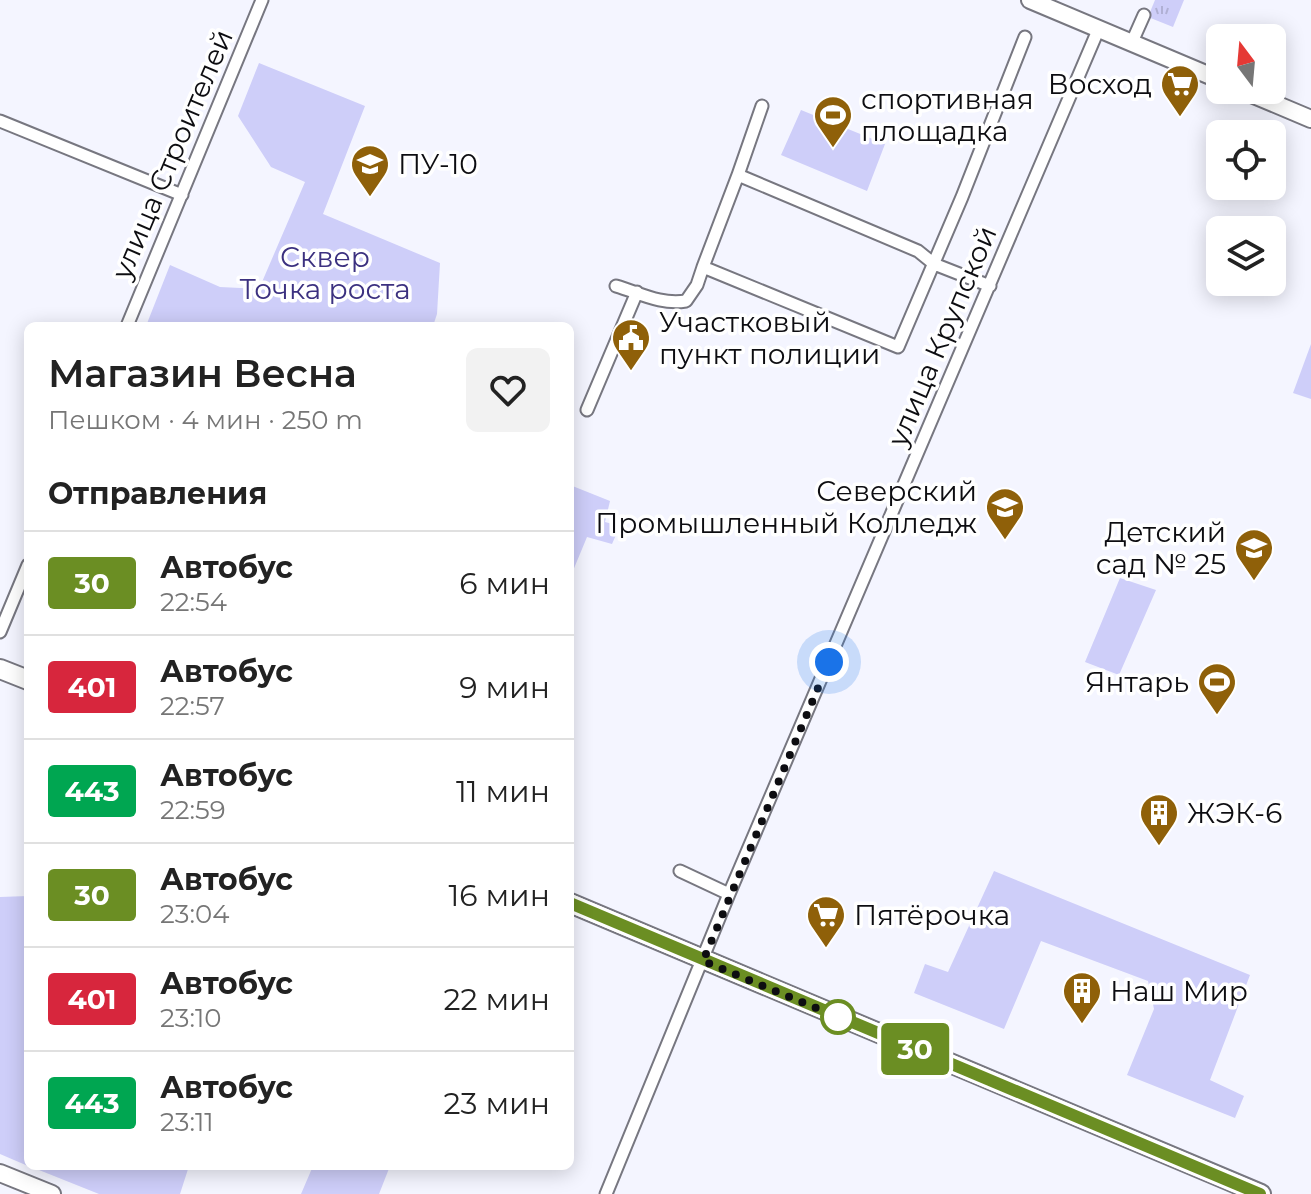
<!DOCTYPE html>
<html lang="ru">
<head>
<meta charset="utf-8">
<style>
  :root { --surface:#fff; --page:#f2f2f2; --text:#222; --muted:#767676; --line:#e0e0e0 }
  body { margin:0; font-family:Montserrat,sans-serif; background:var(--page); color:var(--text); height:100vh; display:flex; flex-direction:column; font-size:30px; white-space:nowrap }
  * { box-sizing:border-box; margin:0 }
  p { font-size:26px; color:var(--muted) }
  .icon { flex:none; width:44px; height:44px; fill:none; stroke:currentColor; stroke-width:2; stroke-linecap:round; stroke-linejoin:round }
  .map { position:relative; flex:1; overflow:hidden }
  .details { position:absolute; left:24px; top:322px; width:550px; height:848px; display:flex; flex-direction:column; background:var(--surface); border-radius:12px; box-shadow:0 4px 20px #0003 }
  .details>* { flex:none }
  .badge { padding:0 16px; border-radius:6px; font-size:28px; line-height:52px }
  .needle { width:52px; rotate:344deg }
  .fabs { position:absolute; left:1206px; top:24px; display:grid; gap:16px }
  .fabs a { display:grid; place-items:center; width:80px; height:80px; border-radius:12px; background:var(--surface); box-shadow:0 4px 20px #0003; font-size:40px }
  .you { position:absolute; width:40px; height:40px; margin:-20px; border:6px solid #fff; border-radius:50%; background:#1a73e8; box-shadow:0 0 0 12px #1a73e833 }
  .map>.badge { position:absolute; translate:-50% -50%; box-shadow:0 0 0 4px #fff }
  h2 { padding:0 24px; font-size:30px; line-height:72px }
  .round { display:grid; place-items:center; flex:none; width:84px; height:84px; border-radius:12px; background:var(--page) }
  .summary { display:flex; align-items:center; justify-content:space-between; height:136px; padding:0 24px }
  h1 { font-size:38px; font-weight:600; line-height:60px }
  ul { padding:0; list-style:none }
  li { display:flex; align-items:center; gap:24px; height:104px; padding:0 24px; border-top:2px solid var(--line) }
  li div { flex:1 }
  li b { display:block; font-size:30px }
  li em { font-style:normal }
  li .badge { min-width:88px; font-weight:700; text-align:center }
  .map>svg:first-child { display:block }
</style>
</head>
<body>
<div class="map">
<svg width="1311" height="1194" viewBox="0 0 1311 1194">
  <defs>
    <pattern id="grass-tufts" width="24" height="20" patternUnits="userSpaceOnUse" patternTransform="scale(2)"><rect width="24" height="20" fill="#cecef9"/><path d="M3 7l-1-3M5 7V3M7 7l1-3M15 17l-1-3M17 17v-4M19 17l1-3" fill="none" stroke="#b0b0d4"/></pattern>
  </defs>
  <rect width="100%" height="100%" fill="#f4f5ff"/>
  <path fill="url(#grass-tufts)" d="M1155,0H1184L1173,27L1148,17Z"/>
  <path fill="#cecef9" d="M259,63L365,106L323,214L440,263L437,314L433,326H146L170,265L220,287L259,289L305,182L271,167L238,116Z
    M801,110L885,144L867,191L781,155Z
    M1311,344V399L1293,393Z
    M570,485L610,501L605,522L620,526L612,544L587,537L570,578Z
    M1120,578L1156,590L1119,675L1085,662Z
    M994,871L1250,975L1210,1080L1244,1096L1235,1118L1127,1075L1154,1009L1148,981L1041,941L1004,1029L914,993L925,964L948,972Z
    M28,896V1166L0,1154V897Z
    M29,1166H189L180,1194H99Z
    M313,1166H390L379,1194H301Z"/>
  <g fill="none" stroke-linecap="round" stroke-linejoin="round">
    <g stroke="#777780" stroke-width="15">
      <path id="street" d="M1132,42L1144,15
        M762,106L738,175L918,251L934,264L990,286
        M0,121L182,195
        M738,175L703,267L898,347L962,197L1025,37
        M616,286C640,293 660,305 686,301L697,285L703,267
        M127,326L262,0
        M587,410L637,292
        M0,632L28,565
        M680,871L729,894
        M606,1194L729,894L1099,28"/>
    </g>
    <g stroke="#777780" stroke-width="20">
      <path id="secondary" d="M1030,0L1220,80
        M1242,90L1311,119
        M0,1173L52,1194"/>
    </g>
    <g stroke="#777780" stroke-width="22">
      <path id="primary" d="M0,669L28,680
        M570,903L1261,1194"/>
    </g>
    <use href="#street" stroke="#fff" stroke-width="11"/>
    <use href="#secondary" stroke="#fff" stroke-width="16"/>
    <use href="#primary" stroke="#fff" stroke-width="18"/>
  </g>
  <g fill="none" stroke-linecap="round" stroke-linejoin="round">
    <g stroke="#fff" stroke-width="18">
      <path id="line" d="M570,903L1260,1194"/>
    </g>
    <use href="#line" stroke="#6b8e23" stroke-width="12"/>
    <path stroke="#0d0d11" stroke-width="8" stroke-dasharray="0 14.4" d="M829,662L703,961L838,1017"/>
  </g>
  <defs>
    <g id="supermarket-pin" transform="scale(2)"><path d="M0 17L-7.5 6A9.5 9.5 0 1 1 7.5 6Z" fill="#8f6009" stroke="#fff"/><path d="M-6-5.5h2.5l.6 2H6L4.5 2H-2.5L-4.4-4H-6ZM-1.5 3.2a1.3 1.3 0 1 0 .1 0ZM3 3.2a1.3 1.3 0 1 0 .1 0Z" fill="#fff"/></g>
    <g id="stadium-pin" transform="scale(2)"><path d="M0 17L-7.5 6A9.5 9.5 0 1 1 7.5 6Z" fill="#8f6009" stroke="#fff"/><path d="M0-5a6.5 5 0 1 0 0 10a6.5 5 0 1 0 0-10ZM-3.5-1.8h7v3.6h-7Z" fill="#fff"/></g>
    <g id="university-pin" transform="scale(2)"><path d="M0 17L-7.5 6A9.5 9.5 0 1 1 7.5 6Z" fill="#8f6009" stroke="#fff"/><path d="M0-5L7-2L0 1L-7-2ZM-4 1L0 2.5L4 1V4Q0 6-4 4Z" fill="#fff"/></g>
    <g id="civic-pin" transform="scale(2)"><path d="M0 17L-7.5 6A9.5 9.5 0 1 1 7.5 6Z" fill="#8f6009" stroke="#fff"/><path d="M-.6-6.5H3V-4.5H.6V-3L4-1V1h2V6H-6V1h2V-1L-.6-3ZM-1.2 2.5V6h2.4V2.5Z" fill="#fff"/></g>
    <g id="school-pin" transform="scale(2)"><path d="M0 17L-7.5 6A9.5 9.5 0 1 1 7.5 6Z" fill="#8f6009" stroke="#fff"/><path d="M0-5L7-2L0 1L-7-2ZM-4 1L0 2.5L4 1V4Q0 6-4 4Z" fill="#fff"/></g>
    <g id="building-pin" transform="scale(2)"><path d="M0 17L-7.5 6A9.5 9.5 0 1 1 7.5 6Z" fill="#8f6009" stroke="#fff"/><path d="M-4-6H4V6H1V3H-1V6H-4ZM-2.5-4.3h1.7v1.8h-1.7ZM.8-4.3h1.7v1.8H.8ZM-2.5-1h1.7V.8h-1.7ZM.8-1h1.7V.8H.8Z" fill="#fff"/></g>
  </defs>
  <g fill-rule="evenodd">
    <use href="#supermarket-pin" x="1180" y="84"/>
    <use href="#stadium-pin" x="833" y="115"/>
    <use href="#university-pin" x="370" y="164"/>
    <use href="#civic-pin" x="631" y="338"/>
    <use href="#university-pin" x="1005" y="507"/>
    <use href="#school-pin" x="1254" y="548"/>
    <use href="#stadium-pin" x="1217" y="682"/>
    <use href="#building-pin" x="1159" y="813"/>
    <use href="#supermarket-pin" x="826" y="915"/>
    <use href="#building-pin" x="1082" y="991"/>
  </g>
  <circle fill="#fff" stroke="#6b8e23" stroke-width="4" cx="838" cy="1017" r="16"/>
  <g text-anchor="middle" stroke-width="7" stroke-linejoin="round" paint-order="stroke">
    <g font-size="28" fill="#0d0d11" stroke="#fff" text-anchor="start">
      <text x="1152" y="94" text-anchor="end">Восход</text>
      <text x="861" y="109">спортивная<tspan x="861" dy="32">площадка</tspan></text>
      <text x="398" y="174">ПУ-10</text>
      <text x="659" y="332">Участковый<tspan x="659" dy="32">пункт полиции</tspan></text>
      <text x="977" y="501" text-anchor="end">Северский<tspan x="977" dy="32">Промышленный Колледж</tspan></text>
      <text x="1226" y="542" text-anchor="end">Детский<tspan x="1226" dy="32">сад № 25</tspan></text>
      <text x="1189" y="692" text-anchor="end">Янтарь</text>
      <text x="1187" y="823">ЖЭК-6</text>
      <text x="854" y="925">Пятёрочка</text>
      <text x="1110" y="1001">Наш Мир</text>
    </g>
    <g font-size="28" fill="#0d0d11" stroke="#fff">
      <text transform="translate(172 154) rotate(-67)" y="10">улица Строителей</text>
      <text transform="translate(942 336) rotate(-67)" y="10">улица Крупской</text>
    </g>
    <g font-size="28" fill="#3c3180" stroke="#fff">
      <text x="325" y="267">Сквер<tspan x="325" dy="32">Точка роста</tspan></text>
    </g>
  </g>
</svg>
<div class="fabs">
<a><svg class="needle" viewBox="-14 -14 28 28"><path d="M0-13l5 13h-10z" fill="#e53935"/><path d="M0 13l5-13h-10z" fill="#767676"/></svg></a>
<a><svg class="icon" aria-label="locate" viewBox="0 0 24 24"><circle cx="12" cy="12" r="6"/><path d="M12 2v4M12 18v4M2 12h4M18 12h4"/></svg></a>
<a><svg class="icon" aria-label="layers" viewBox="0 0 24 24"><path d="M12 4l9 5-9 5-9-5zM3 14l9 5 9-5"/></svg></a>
</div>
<div class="you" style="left:829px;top:662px"></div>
<b class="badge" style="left:915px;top:1049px;background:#6b8e23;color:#fff">30</b>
<section class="details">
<div class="summary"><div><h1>Магазин Весна</h1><p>Пешком · 4 мин · 250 m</p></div><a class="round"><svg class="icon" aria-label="heart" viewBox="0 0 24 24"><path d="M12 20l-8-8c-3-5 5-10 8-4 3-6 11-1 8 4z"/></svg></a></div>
<h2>Отправления</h2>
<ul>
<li><span class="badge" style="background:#6b8e23;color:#fff">30</span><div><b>Автобус</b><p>22:54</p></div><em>6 мин</em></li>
<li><span class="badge" style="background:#d7263d;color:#fff">401</span><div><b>Автобус</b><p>22:57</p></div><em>9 мин</em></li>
<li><span class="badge" style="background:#00a651;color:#fff">443</span><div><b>Автобус</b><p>22:59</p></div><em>11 мин</em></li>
<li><span class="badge" style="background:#6b8e23;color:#fff">30</span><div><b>Автобус</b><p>23:04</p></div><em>16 мин</em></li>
<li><span class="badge" style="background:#d7263d;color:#fff">401</span><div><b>Автобус</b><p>23:10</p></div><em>22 мин</em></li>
<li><span class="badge" style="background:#00a651;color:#fff">443</span><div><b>Автобус</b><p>23:11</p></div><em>23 мин</em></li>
</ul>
</section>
</div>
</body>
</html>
